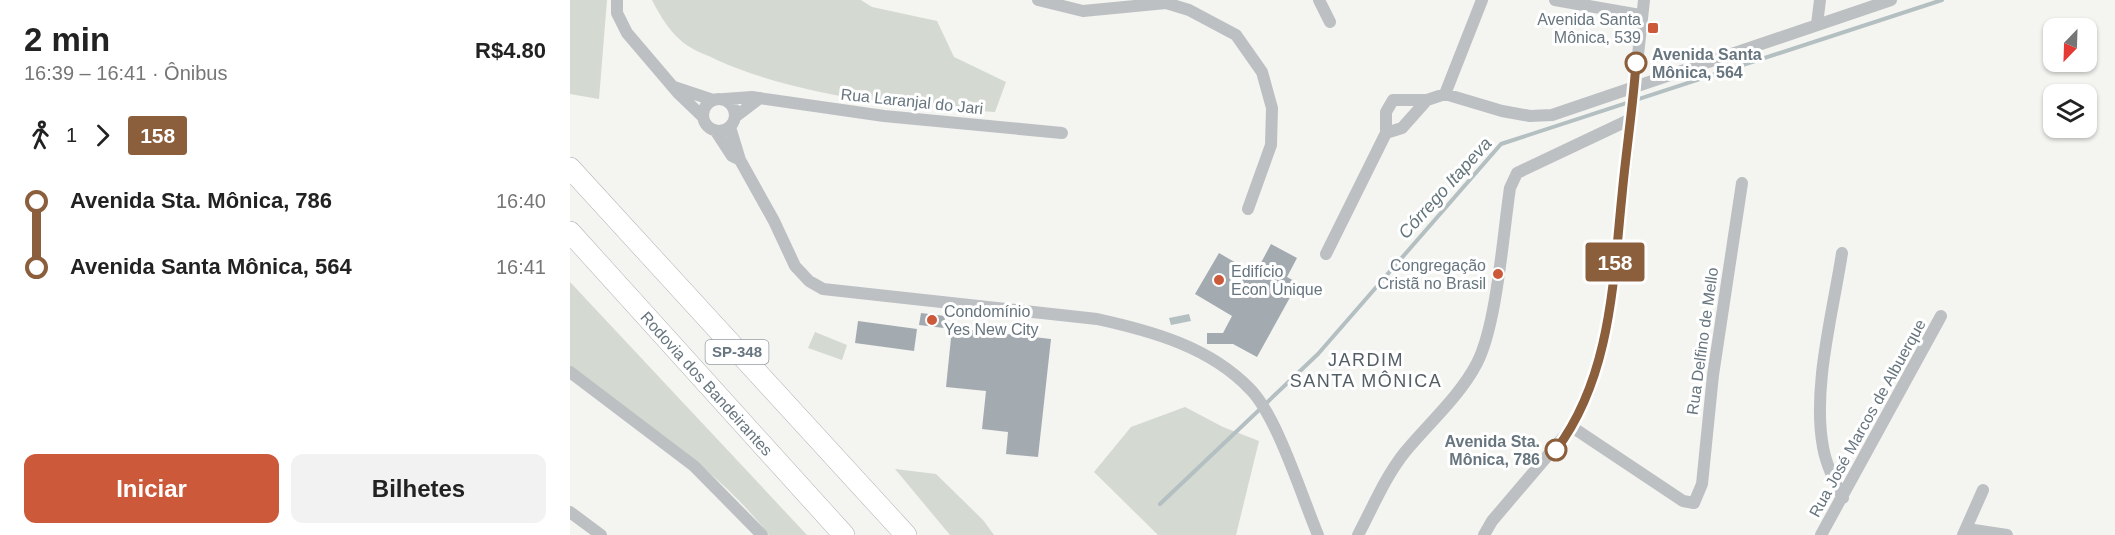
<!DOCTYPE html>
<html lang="pt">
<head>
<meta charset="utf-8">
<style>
  :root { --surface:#fff; --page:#f2f2f2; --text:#222; --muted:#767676; --accent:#cc593a }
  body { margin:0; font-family:Arial,sans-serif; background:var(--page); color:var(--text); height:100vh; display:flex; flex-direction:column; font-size:22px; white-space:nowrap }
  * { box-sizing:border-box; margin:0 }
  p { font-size:20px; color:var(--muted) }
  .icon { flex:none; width:33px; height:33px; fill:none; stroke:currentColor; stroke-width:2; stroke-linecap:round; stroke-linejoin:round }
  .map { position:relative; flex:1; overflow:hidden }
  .side { display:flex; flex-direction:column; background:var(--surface); width:570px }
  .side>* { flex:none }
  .badge { padding:0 12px; border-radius:4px; font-size:21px; line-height:39px }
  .needle { width:39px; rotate:203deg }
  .tools { position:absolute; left:1473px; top:18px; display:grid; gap:12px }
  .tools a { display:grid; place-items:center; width:54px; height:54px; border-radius:12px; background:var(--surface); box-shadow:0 2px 4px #0004; font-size:30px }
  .map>.badge { position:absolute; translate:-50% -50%; box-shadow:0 0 0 3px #fff }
  .legs { display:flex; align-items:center; gap:9px; height:66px; padding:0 24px; font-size:20px }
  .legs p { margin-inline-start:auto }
  .headline { display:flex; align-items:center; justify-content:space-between; height:102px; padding:0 24px }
  h1 { font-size:33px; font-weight:800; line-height:45px }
  .cta { display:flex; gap:12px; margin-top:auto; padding:12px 24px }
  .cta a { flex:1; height:69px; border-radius:12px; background:var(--accent); color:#fff; font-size:24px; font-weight:800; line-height:69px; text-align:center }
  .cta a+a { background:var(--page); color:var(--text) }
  ul { padding:0 24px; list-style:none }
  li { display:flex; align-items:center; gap:21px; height:66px; font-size:22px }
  li i { display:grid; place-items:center; width:9px; height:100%; margin:0 8px; background:currentColor }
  li i::after { content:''; width:15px; height:15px; margin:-8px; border:4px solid; border-radius:50%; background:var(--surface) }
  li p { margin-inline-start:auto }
  li:first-child i { background:linear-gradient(#0000 50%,currentColor 0) }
  li:last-child i { background:linear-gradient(currentColor 50%,#0000 0) }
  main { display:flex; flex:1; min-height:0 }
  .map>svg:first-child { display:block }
</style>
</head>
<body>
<main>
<section class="side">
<div class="headline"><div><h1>2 min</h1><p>16:39 – 16:41 · Ônibus</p></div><b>R$4.80</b></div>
<div class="legs"><svg class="icon" aria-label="walk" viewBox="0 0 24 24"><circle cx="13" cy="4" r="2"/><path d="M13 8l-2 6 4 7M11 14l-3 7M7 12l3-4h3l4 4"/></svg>1<svg class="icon" aria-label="forward" viewBox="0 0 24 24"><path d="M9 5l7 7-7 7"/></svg><b class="badge" style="background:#8b5e3c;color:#fff">158</b></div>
<ul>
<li><i style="color:#8b5e3c"></i><b>Avenida Sta. Mônica, 786</b><p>16:40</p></li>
<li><i style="color:#8b5e3c"></i><b>Avenida Santa Mônica, 564</b><p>16:41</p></li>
</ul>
<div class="cta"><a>Iniciar</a><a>Bilhetes</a></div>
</section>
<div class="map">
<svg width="1545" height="535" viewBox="0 0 1545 535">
  <rect width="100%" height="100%" fill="#f4f4f1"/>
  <path fill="#d4d9d1" d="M0,0H37L29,99L0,94Z
    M82,0H291L302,7L367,21L384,57L436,82L425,112C332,106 233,98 147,60C138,55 127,52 118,46C102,36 90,16 82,0Z
    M0,282L237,535H199C147,467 68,419 0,368Z
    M245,332L277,345L272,360L238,348Z
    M615,407L653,427L689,441L666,535H588L524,472L561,427Z
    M325,469L366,474L413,520L424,535H380Z"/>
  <path fill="#b4bfc2" d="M619,314L621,321L601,325L599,318Z"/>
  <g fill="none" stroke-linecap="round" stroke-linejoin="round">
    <path stroke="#b4bfc2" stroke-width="4" d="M590,504L748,354L931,144L1372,0"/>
  </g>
  <path fill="#a4abb0" d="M701,244L727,258L717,277L728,283L687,357L663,344H637V333H653L662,316L625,294L649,253L685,274Z
    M351,313L375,316L374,328L349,325Z
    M288,321L347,329L344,351L285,343Z
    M382,328L481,339L468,457L436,454L438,432L412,429L416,391L376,387Z"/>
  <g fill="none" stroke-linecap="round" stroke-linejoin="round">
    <g stroke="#b0b3b6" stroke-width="22">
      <g id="highway">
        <path d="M0,168L336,535"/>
        <path id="s1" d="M0,232L274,535"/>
      </g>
    </g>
    <path stroke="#bcc0c3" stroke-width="12" d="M47,0V13L57,33L109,94L133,117
      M468,0L513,11L596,3L619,10L666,35L692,72L702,108L701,145L678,209
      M749,0L760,22
      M985,0L1070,15
      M1247,24L1250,0
      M104,87L143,100
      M875,94L912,0
      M133 115a16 16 0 1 1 32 0a16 16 0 1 1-32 0Z
      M154,99L182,97L314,116L492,133
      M165,117L190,98
      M160,127L170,160L204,221L225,266L239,281L253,289L527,319C582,331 640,347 680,389C707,416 732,497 748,535
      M145,130L162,156L170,160
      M816,133L832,128L857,100
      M1272,253C1263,312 1242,388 1253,447C1256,465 1265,482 1273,498
      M756,254L816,133V112L823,100H857L875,94L932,111L960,116L982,115L1321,0
      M0,372L124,466L192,535
      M1002,427L1113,501L1124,503L1132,484L1143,375L1172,183
      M0,512L31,535
      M1397,529L1437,535
      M788,535C803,507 815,477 835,452C859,423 890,396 907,363C927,324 933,234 940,188L947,173L1061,119
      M914,535L922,521L1002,427L1019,392L1030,357L1041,302L1074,0
      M1251,535L1371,316
      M1393,535L1413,490"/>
    <use href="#highway" stroke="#fff" stroke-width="21"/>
  </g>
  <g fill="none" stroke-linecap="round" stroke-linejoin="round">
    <g stroke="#fff" stroke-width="14">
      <path id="line-1" d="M986,450C1041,377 1043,282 1052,195C1056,151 1063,107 1066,63"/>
    </g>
    <use href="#line-1" stroke="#8b5e3c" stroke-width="9"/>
  </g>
  <g fill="#cc593a" stroke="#fff" stroke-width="2">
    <rect x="1077" y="22" width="12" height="12" rx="3"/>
    <circle cx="928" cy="274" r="6"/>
    <circle cx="649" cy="280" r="6"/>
    <circle cx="362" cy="320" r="6"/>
  </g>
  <g fill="#fff" stroke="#8b5e3c" stroke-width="3">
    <circle cx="1066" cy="63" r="10"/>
    <circle cx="986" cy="450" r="10"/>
  </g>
  <g text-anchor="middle" stroke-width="6" stroke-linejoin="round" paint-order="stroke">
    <rect fill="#fff" stroke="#959ea5" stroke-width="1.5" x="135.5" y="340" width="63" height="24" rx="4.5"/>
    <g font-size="15" font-weight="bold" fill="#67757f">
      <text x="167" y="357">SP-348</text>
    </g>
    <g font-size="16" fill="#67757f" stroke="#fff" text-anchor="end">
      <text x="1071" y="25">Avenida Santa<tspan x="1071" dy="18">Mônica, 539</tspan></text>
      <text x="916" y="271">Congregação<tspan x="916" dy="18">Cristã no Brasil</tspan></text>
      <text x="661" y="277" text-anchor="start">Edifício<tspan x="661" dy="18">Econ Unique</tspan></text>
      <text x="374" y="317" text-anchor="start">Condomínio<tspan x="374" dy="18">Yes New City</tspan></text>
    </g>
    <g font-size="16" font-weight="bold" fill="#67757f" stroke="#fff" text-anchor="start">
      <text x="1082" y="60">Avenida Santa<tspan x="1082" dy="18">Mônica, 564</tspan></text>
      <text x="970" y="447" text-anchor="end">Avenida Sta.<tspan x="970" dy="18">Mônica, 786</tspan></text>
    </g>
    <g font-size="16" fill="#67757f" stroke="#fff">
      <text transform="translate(342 101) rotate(6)" y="6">Rua Laranjal do Jari</text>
      <text transform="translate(1132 341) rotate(-82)" y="6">Rua Delfino de Mello</text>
      <text dy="6" stroke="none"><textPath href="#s1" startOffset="204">Rodovia dos Bandeirantes</textPath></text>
      <text transform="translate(1297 418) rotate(-61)" y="6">Rua José Marcos de Albuerque</text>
    </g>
    <g font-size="18" font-style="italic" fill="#63757b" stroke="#fff">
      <text transform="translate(875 188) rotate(-48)" y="6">Córrego Itapeva</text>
    </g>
    <g font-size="18" letter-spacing="1.5" fill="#545e65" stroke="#fff">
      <text x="796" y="366">JARDIM<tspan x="796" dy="21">SANTA MÔNICA</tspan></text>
    </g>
  </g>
</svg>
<div class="tools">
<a><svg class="needle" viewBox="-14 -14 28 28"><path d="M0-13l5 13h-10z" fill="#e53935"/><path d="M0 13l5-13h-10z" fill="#767676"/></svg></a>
<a><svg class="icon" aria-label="layers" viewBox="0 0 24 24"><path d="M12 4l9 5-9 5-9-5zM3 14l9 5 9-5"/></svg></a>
</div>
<b class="badge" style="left:1045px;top:262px;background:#8b5e3c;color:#fff">158</b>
</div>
</main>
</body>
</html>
